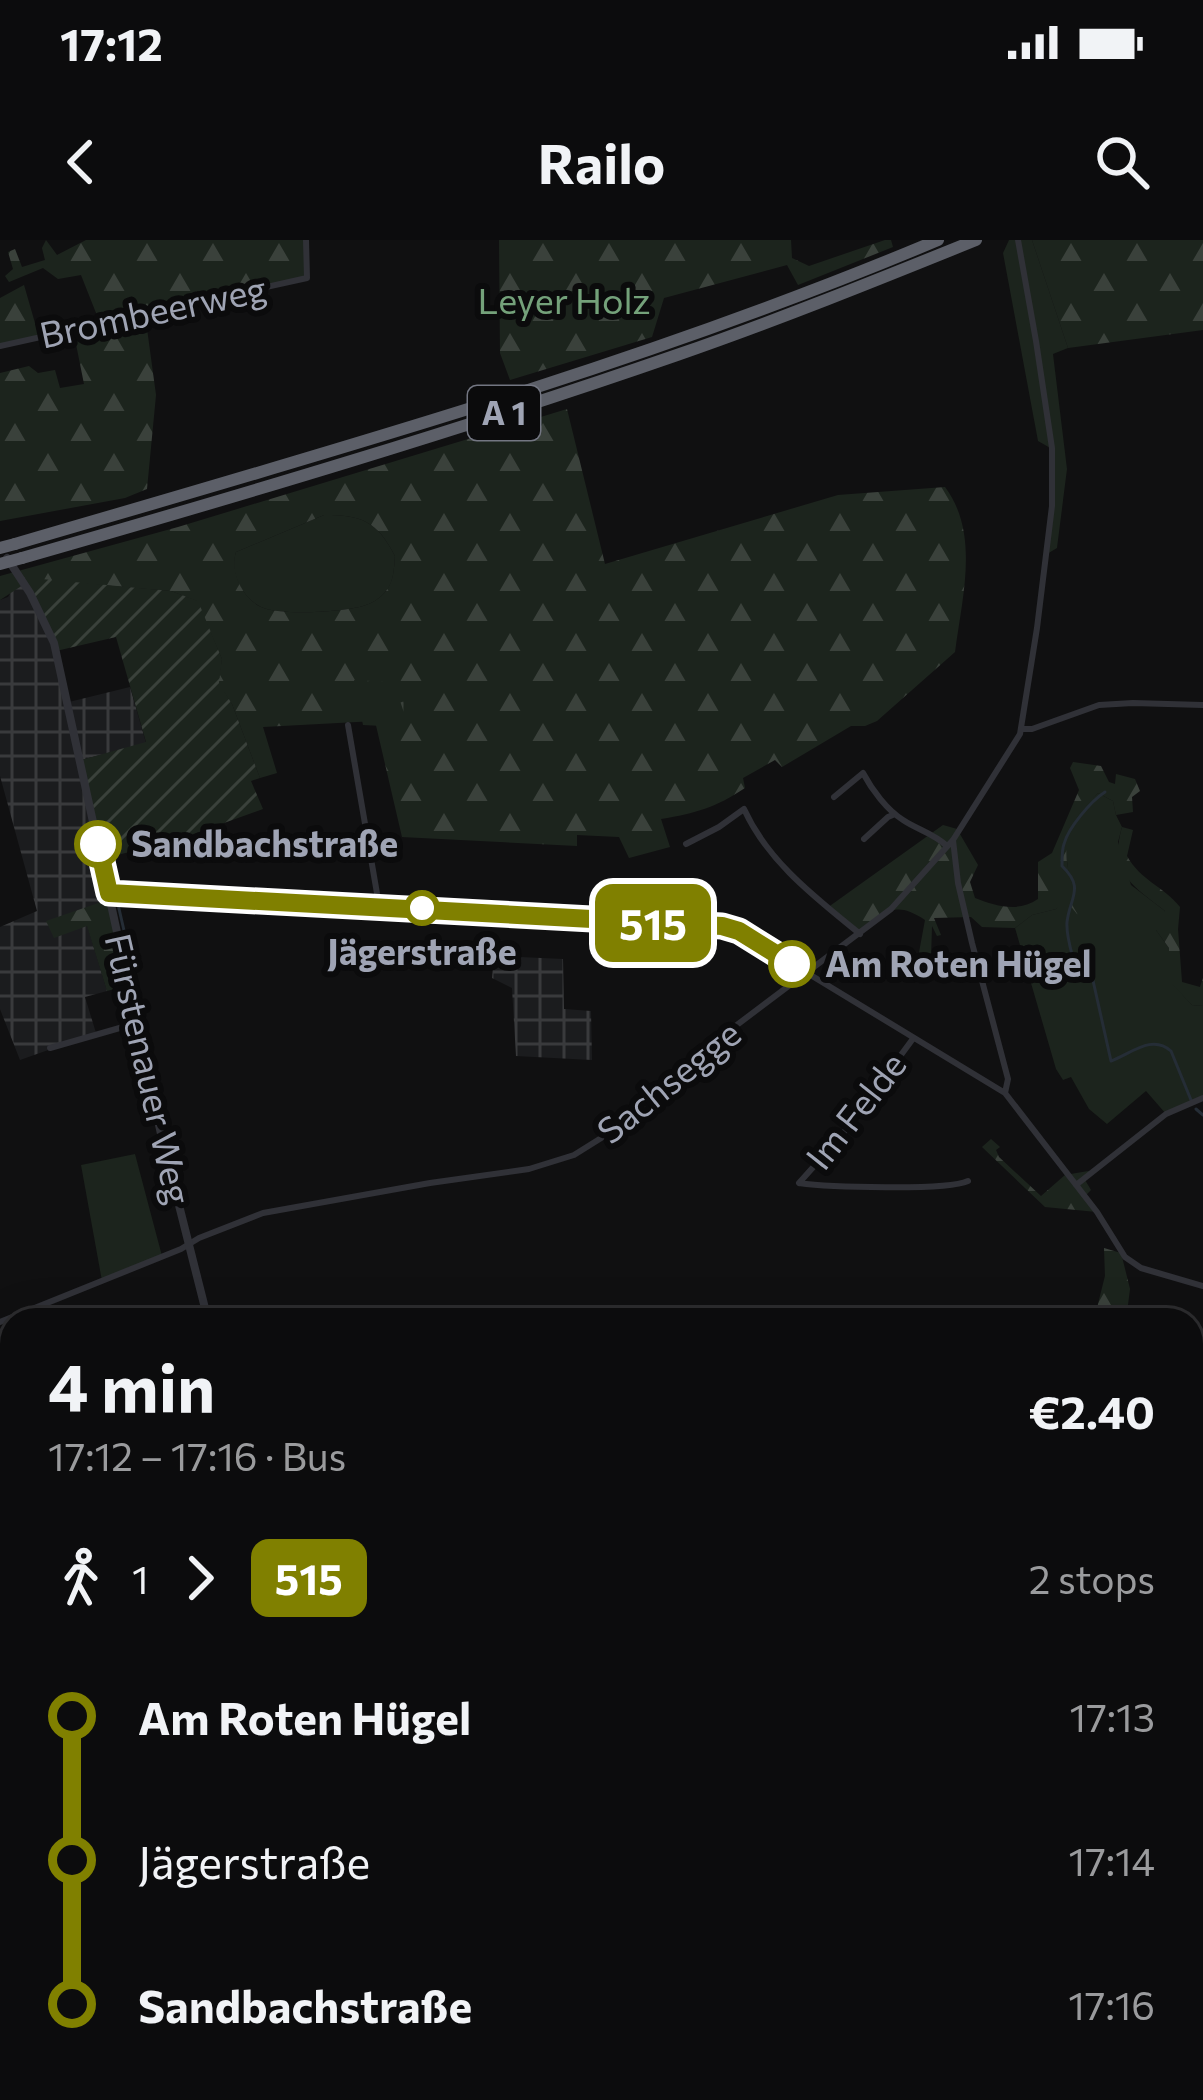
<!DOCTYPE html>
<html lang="en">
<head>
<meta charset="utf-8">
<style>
  :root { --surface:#0c0c0d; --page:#1a1a1b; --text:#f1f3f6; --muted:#9a9b9d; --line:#2c2c2e }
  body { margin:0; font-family:Commissioner,sans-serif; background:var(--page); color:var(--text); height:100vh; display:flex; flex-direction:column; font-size:45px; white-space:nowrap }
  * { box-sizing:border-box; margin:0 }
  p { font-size:39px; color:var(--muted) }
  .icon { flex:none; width:66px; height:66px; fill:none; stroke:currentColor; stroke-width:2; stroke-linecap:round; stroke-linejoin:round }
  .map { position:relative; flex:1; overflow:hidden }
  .details { position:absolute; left:0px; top:1068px; width:1203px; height:792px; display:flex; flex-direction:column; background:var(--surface); border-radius:36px 36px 0 0; box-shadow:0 12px 48px #0002,0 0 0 3px var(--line) }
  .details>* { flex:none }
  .badge { padding:0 24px; border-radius:18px; font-size:42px; line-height:78px }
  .map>.badge { position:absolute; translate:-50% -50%; box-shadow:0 0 0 6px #fff }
  .legs { display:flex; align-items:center; gap:18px; height:132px; padding:0 48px; font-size:39px }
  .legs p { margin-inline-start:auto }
  .head { display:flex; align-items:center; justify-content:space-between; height:204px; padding:0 48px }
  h1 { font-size:66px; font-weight:700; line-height:90px }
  ul { padding:0 48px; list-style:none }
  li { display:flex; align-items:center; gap:42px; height:144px; font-size:45px }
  li i { display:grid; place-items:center; width:18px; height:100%; margin:0 15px; background:currentColor }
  li i::after { content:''; width:30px; height:30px; margin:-15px; border:9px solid; border-radius:50%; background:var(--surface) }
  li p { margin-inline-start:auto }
  li:first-child i { background:linear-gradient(#0000 50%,currentColor 0) }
  li:last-child i { background:linear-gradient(currentColor 50%,#0000 0) }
  .status { display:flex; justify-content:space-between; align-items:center; height:84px; padding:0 60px; background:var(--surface); direction:ltr }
  .status svg { height:33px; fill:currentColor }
  header { display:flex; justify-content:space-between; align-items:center; height:156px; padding:0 48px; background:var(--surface); font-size:54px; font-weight:700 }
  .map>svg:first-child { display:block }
</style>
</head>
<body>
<div class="status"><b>17:12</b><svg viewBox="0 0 49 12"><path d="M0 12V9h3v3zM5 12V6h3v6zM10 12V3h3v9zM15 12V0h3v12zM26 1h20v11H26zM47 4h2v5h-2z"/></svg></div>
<header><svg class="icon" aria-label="back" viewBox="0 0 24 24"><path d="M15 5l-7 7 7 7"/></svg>Railo<svg class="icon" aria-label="search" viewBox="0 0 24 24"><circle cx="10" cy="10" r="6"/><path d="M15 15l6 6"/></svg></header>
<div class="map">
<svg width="1203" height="1860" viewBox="0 0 1203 1860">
  <defs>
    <pattern id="industrial-grid" width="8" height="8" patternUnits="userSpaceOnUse" patternTransform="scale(3)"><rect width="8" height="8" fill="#1b1c1e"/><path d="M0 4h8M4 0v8" fill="none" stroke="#393a3c"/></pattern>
    <pattern id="forest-firs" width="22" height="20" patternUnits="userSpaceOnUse" patternTransform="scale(3)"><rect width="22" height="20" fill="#1c241d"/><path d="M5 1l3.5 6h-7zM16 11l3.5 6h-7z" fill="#3a413b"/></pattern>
    <pattern id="park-tufts" width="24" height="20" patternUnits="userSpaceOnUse" patternTransform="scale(3)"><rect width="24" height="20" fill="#1c241d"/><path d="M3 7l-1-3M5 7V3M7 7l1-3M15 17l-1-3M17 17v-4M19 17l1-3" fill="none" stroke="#3a413b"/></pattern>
    <pattern id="garden-furrows" width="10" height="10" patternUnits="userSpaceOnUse" patternTransform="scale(3)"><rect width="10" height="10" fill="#1c241d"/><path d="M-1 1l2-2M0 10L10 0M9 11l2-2" fill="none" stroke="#3a413b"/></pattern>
  </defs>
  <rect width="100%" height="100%" fill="#101011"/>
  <path fill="url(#industrial-grid)" d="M20,337L54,403L69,462L130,447L146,503L81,520L110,659L87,685L107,751L85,757L96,793L20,820L0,769V687L37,671L0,536V360L8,357Z
    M494,716L563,719L564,769L591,771L592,820L516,816L512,748L492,738Z"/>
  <path fill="#1c241d" d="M1009,0H1032L1068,108L1053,114L1067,229L1057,308L1047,314L1052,209L1038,201L1003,13Z
    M324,275C362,275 377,281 395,316C394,328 394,342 386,351C381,358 371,364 363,366C343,372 279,376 261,367C242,358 229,331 236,312Z
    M1098,553L1113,561L1116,575L1122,587L1118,602L1131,645L1165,671L1156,690L1169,708L1170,741L1192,765L1203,766V858L1166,874L1146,851L1107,884L1089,869L1071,837L1063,840L1056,829L1015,688L1032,675L1056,669L1070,644L1065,606L1070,587L1085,564Z
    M135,914L162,1016L102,1041L81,925Z
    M6,1824L12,1829V1848H258L261,1860H0V1826Z"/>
  <path fill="url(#forest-firs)" fill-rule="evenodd" d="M46,0L57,15L86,0H305V37L145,74L156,155L147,249L125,258L0,281V133L29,126L38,133L55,130L60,148L84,144L74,94L102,88L81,35L58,39L43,28L9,42L5,36L13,29L8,12L15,9L22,27L45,20L42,8Z
    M499,0H791L792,18L809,26L885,0H891L893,7L798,45L787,25L664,58L652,97L510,140L500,113Z
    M1032,0H1203V90L1068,108Z
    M24,45L39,97L0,106V58Z
    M567,169L605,324L838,255L945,247C980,294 962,357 955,412L877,481L865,486H851L782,527L775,520L743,538L745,548C715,568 696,573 661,579L670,607L629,618L619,597L577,595V606L402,597L375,481L263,487L277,533L260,538L232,464L218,443L222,419L197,361L171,351L20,338V347L0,360V336L178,287ZM324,275C362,275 377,281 395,316C394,328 394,341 386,351C381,358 371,364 363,366C343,372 279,376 261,367C242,358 230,331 236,312Z
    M1073,522L1101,526L1109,542L1115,544L1116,534L1135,539L1140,551L1132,557L1133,572L1116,575L1113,561L1098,553C1054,593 1061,628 1088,676L1077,674L1065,659L1056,669L1032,675L1015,688L982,687L971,677L934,678L941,695L937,696L932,686L931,717L941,715L943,726L942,734L918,718L925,680C893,659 886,673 860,694L827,668L943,585L957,589L978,625L970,642L975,658C996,666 1018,673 1038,659V622L1052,613L1079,550L1070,528Z
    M1122,587L1133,590L1127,616C1141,641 1162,645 1180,667L1178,689L1182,742L1200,747L1203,738V766L1192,765L1169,741V708L1156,690L1155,679L1165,671C1132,645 1109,633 1122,587Z
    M110,659L129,745L107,751L87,686L54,698L46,681Z
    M991,899L1000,907L996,910L999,917L1041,956L1065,935L1100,929L1085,940L1091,950L1085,956L1097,972L1045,967L982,907Z
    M1104,1008L1121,1013L1130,1049L1126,1080H1094L1105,1036Z
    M1191,1135L1203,1138V1470L1191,1471Z
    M12,1330V1812L0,1816V1337Z"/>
  <path fill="url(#park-tufts)" d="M354,440L404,443L403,487L363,485Z"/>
  <path fill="url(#garden-furrows)" d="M20,337L171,351L198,361L222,419L219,443L232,464L260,538L251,541L263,569L174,601L101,619L81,520L146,502L116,397L56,411Z"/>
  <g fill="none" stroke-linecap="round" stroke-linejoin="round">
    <path stroke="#252d36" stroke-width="3" d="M1105,552C1091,561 1068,588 1064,604C1062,608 1062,621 1062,626C1085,648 1070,657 1067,682C1066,695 1071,710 1074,722L1092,736L1111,821C1132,813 1152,794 1171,811L1191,860
      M117,660L131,721
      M132,727L134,744
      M1196,869L1203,875"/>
    <path stroke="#303137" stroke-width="6" d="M0,106L307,38L306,0
      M348,485L379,665
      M1021,489H1032L1099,465L1133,463L1203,465
      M834,557L863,533C872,550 887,570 903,580C918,590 933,593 947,606
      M864,599L888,577L895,574
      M953,600L958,643L972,703L1008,839L1005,853L1097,972L1125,1017L1141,1028L1203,1046
      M686,604L719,587L744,569C768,622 816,658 860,694
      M109,653L722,686L738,691L1005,853
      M50,808L137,783
      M799,943L842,895L912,800
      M799,943C827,947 946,951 968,941
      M1076,945L1166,874L1203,858
      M0,1082L181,1009L199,998L263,973L430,943L529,929L574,915L606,895L677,830L891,669L953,600L1020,494L1037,388L1052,266V208L1036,101L1018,0
      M0,1337L12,1331
      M0,1821L12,1818
      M326,1848L352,1860
      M369,1860L375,1848"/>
    <path stroke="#303137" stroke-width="8" d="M7,318L30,353L54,403L161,894L208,1080
      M444,1848L449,1860"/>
    <path stroke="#5c5f68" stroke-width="12" d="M15,304C325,213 639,126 938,0
      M22,318C242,255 461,190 677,115C778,80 877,40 976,0"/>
    <path stroke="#5c5f68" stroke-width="12" d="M0,308L15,304
      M0,324L22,318"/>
  </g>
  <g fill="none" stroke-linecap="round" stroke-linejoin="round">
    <g stroke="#fff" stroke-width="27">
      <path id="line-1" d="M98,604L109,653L722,686L739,691L792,724"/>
    </g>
    <use href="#line-1" stroke="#808000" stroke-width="18"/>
  </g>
  <g fill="#fff" stroke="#808000" stroke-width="6">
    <circle cx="98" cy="604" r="21"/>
    <circle cx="422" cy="668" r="15"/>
    <circle cx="792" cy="724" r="21"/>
  </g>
  <g text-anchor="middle" stroke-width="12" stroke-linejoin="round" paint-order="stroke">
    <rect fill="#0b0b0c" stroke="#737682" stroke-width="3" x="468" y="146" width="72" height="54" rx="9"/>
    <g font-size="33" font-weight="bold" fill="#9fa4b4">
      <text x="504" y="185">A 1</text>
    </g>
    <g font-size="36" fill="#74a17a" stroke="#0b0b0c">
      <text x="564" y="74">Leyer Holz</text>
    </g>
    <g font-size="36" fill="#9fa4b4" stroke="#0b0b0c">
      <text transform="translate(153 72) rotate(-12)" y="13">Brombeerweg</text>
      <text transform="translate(148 829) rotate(77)" y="13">Fürstenauer Weg</text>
      <text transform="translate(669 842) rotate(-39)" y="13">Sachsegge</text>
      <text transform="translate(856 871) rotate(-52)" y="13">Im Felde</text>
    </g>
    <g font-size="36" font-weight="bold" fill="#9fa4b4" stroke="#0b0b0c" text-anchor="start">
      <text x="131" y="617">Sandbachstraße</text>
      <text x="422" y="725" text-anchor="middle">Jägerstraße</text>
      <text x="825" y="737">Am Roten Hügel</text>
    </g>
  </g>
</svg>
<b class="badge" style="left:653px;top:683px;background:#808000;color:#fff">515</b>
<section class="details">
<div class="head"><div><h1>4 min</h1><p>17:12 – 17:16 · Bus</p></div><b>€2.40</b></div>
<div class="legs"><svg class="icon" aria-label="walk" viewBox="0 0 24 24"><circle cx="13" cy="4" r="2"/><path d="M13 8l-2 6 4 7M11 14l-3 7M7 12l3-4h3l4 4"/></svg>1<svg class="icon" aria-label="forward" viewBox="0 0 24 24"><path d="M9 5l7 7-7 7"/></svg><b class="badge" style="background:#808000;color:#fff">515</b><p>2 stops</p></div>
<ul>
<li><i style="color:#808000"></i><b>Am Roten Hügel</b><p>17:13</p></li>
<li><i style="color:#808000"></i><span>Jägerstraße</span><p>17:14</p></li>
<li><i style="color:#808000"></i><b>Sandbachstraße</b><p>17:16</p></li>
</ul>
</section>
</div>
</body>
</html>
